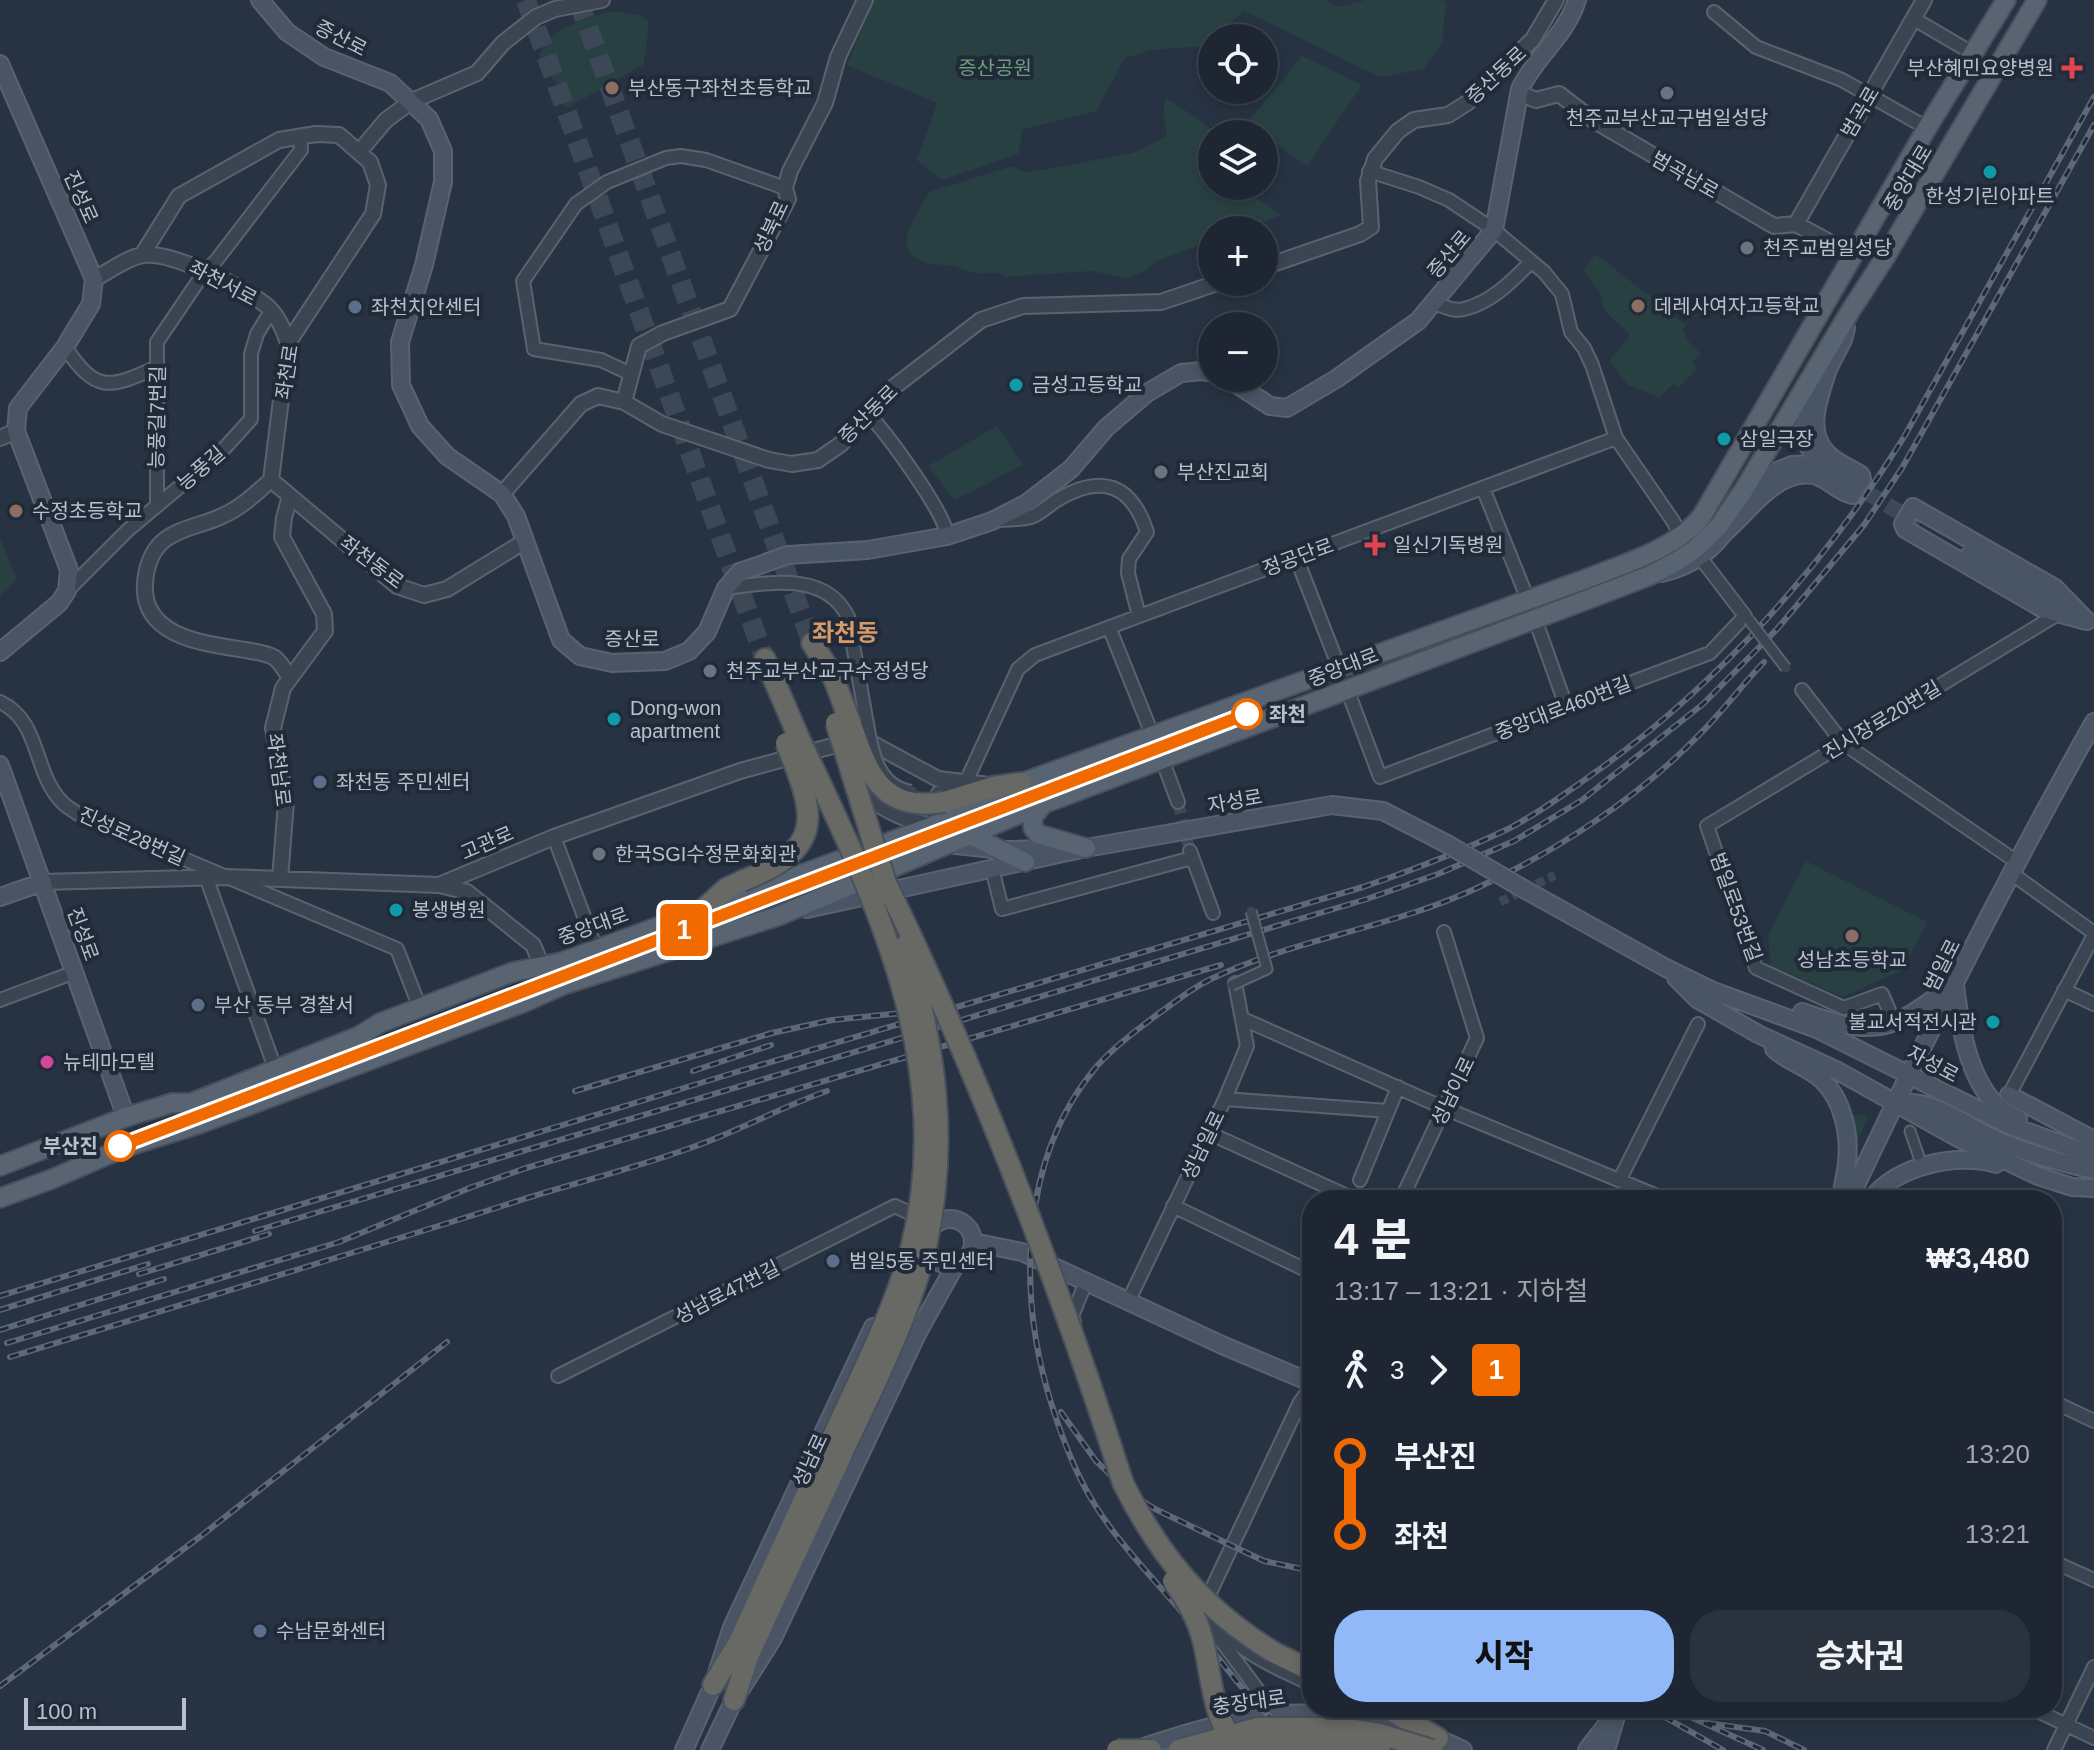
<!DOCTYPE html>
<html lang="ko">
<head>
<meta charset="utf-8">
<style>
  :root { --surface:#1d2632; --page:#2a323e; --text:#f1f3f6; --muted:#a0a5ac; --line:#3b434d; --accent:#91b9f8 }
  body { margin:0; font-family:Arial,"Noto Sans KR",sans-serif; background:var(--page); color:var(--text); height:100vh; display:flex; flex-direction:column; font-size:30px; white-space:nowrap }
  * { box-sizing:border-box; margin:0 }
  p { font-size:26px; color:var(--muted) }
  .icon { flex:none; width:44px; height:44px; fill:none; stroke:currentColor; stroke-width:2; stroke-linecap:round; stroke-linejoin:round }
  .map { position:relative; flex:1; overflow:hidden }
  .details { position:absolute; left:1302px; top:1190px; width:760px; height:528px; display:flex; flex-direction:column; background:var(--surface); border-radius:32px; box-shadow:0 4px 12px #0003,0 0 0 2px var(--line) }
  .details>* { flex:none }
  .badge { padding:0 16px; border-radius:6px; font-size:28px; line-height:52px }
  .buttons { position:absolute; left:1198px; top:24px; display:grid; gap:16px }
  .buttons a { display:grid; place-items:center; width:80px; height:80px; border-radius:50%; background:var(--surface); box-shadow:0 4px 12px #0003,0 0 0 2px var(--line); font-size:40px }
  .scale { position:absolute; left:24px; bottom:20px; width:162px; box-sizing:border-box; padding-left:8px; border:4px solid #b8c0cc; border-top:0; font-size:22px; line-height:28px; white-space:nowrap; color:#b8c0cc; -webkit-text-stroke:6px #202a38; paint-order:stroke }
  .map>.badge { position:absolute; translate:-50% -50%; box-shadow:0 0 0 4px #fff }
  .legs { display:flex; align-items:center; gap:12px; height:88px; padding:0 32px; font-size:26px }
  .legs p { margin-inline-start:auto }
  .head { display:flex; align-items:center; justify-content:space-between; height:136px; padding:0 32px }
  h1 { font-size:44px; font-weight:800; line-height:60px }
  .cta { display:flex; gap:16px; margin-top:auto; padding:16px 32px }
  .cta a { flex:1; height:92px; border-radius:32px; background:var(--accent); color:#111; font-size:32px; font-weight:800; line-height:92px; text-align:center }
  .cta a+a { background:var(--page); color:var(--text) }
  ul { padding:0 32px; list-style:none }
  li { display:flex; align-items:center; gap:28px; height:80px; font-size:30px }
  li i { display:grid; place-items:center; width:12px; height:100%; margin:0 10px; background:currentColor }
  li i::after { content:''; width:20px; height:20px; margin:-10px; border:6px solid; border-radius:50%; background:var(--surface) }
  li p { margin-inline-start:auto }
  li:first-child i { background:linear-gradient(#0000 50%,currentColor 0) }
  li:last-child i { background:linear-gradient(currentColor 50%,#0000 0) }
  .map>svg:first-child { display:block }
</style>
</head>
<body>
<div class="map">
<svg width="2094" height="1750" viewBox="0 0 2094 1750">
  <rect width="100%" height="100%" fill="#273342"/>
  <path fill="#294043" d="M874,0H1325L1339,7L1366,0H1443L1446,4L1442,44L1423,69L1380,77L1244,11L1206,46L1151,50L1125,58L1096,111L1023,129L1018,154L942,180L917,160L937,103L847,65Z
    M611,11L640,15L649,22L644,64L567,108L557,98L556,83L539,56C548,28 585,20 611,11Z
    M1302,56L1362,85L1307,166L1247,123Z
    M1166,98L1206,124L1215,134H1212V186H1239L1281,215L1241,230H1212V241L1156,261L1146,270L1128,278L1091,271L1006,277C992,269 990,275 976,273C968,272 960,267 952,266C944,264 935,266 927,263C886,250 917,217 929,192L1013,166L1025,173L1133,153L1167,136L1163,113Z
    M1596,254L1686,325L1683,330L1688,341L1701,354L1692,362L1697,369L1679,387L1673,384L1660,398L1628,385L1609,361L1630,335L1604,310L1600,293L1583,270Z
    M997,426L1023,465L955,500L928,466Z
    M0,538L17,579L0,596Z
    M1806,861L1927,922L1902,970L1843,997L1771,966L1768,936Z
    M1848,1114L1868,1116L1855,1148Z"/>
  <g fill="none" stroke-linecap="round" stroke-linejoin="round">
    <path stroke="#3d4857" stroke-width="9" stroke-dasharray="9 4.5" stroke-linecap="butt" d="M1500,902L1555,875"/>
    <path stroke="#3d4857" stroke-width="12" stroke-dasharray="12 6" stroke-linecap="butt" d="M1178,802L1190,851"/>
    <path stroke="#3d4857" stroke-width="16" stroke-dasharray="16 8" stroke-linecap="butt" d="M1846,480L1919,524"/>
    <path stroke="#3d4857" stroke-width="20" stroke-dasharray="20 10" stroke-linecap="butt" d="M526,0L765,659
      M578,0L812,643"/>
    <g stroke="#59636f" stroke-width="13">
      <path id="pedestrian" d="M1910,1131L1919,1157"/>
    </g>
    <g stroke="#59636f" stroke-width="16">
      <path id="minor" d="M1714,12L1756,47L1842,80L1927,128
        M1914,19L1974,54
        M1369,171L1419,187L1449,200L1494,230L1544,272L1562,294L1571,332L1584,348L1592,365L1616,438L1673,521L1681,536
        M1434,303C1443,306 1454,312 1464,309C1491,303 1513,280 1531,262
        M65,347C96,393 109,389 157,367
        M631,374L601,360L534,349L523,281L576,204L607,182L666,158L681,156L706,160L785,188
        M868,414C885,431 947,515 947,536
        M1483,488L1528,600
        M157,506V342L205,271L215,262L301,150L300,137
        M1000,520C1009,519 1021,520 1031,517C1040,514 1049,505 1057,500C1101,474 1131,483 1147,532L1129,559L1128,573L1139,616
        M1296,557L1340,670
        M726,588C768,583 826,571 848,617L867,724
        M67,591L128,530L221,452L251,419V354L257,334L271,311
        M1535,619L1566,706
        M1109,627L1152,734
        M1347,689L1380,777L1710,653L1745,616L1696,552
        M1802,690L1843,743L2017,862
        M0,702C41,721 33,773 62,802C66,807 73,810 78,814L397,949L420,1008
        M1162,759L1178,802
        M938,793L965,784L1018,669L1035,655L1616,438
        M554,837L596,948
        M1190,851L1213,913
        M992,868L1002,909L1192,858
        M2011,873L2094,933
        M206,877L275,1068
        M2064,990L2094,1004
        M0,1000L75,972
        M1243,1019L1444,1108L1667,1200
        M1894,1022L1882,994L1844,1008L1756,968L1707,826L2058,614
        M2009,1095L2094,935
        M1225,1099L1388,1111
        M1209,1133L1356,1200
        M1620,1179L1698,1024
        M1360,1180L1398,1087
        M1401,1200L1477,1038L1444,932
        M1173,1206L1312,1273
        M1128,1302L1225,1099L1247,1046L1235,983
        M1074,1322L1072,1316L1086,1282
        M558,1376L895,1206L920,1218
        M2052,1401L2094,1421
        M2052,1561L2094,1580
        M1207,1599L1300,1402L1312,1386
        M1197,1608L1277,1716
        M1219,1623C1240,1655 1279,1668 1312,1685
        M1359,1708L1380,1720
        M2031,1708L2094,1738
        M2054,1750L2094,1667"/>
    </g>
    <g stroke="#59636f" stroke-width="18">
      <path id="tertiary" d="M1519,93L1536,100L1559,94L1593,120L1774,226L1796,224L1855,256
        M359,152L386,120L412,101L477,73L503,43L536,17L555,9L602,0
        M1796,224L1924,0
        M142,255L179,196L279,140L316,134L339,135L370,162L378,185L373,214L288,343L271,480C255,494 241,508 222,516C201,526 177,528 161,543C151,553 146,569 145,583C141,635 200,643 239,649C250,651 265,652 275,658C281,663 286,672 290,678
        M1264,267L1360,234L1371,227L1368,181L1375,159L1398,131L1414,120L1448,115L1467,103L1533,39L1556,0
        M94,279C108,272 128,257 143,255C172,251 245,288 267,306C278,316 284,330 288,343
        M624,402L639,346L663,333L730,309L788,199L785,188L790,171L825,103L838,57L865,0
        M0,438L16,431
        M271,480L397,586L424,595L447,589L525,541
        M502,494L581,404L598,396L624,402L662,424L769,460L792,464L818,460L841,444L890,390L981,320L1023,306L1161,302L1220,282
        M859,785C883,820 931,825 970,835
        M280,879L286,802L273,728L283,688L325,631L324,614L282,537L284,518L290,496
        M43,882L226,877L439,885L554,837L698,786L740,771L862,738L938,779L989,785
        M440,885L467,892L533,945L541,964"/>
    </g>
    <g stroke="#59636f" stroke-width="20">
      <path id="secondary" d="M260,0L287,32L324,57L390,83L429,119L443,151V182L424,265L400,342L401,385L420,426L447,456L502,494L516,516L561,640L580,656L612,663L665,661L689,651L707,632L726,588L740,572L788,555L868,550L947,536L992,521L1027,503L1071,469L1106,428L1147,393L1181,373L1202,371L1212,373
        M0,64L94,279L91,304L65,347L18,408L16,431L69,570L67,591L59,603L0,652
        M1227,378L1270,406L1287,408L1336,379L1418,321L1494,230L1520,89C1535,57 1567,34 1577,0
        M1818,464L1804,438V406L1828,369L1843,340L1846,328
        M1818,464L1846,480
        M1748,501L1763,477L1792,465L1818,464
        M1913,507L2055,588L2087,621L2043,609L1905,529L1903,524Z
        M1725,532C1749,512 1776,469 1813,475C1826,477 1838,492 1852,495L1862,479L1861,475C1851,468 1836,463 1828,454C1804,432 1820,395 1828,369
        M1970,554L2068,610
        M1662,573C1694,566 1713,549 1732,523
        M0,765L126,1117
        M900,839L1002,850L1048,849
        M1522,888L1666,968L1713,991L1817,1029L2009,1125L2094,1156
        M0,897L43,882
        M807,909L1086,848L1332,805L1383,811L1447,844
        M1676,978L1697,999L1758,1034L1836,1070L1958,1138L2038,1176L2072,1187L2094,1188
        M1955,985C1960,1025 1967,1075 1996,1105C2002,1111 2011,1115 2018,1119
        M1802,1012C1839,1025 1875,1037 1911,1014C1926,1005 1938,995 1953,986
        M1774,1049C1788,1062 1808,1067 1822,1080C1843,1100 1850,1134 1847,1162C1846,1175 1842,1187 1841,1200
        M2009,1095L2094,1140
        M1896,1103C1934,1098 1965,1126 1999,1141C2030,1154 2061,1163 2094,1170
        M1849,1200C1925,1038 2006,878 2094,722
        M1871,1200C1894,1166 1958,1152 1996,1164
        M927 1242a23 23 0 1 1 46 0a23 23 0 1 1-46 0Z
        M973,1242L1022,1252L1222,1345L1312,1383
        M1138,1749C1173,1737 1209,1726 1245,1719C1313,1705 1401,1720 1463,1750
        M684,1750L713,1685L732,1627L873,1327
        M710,1750L734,1700L772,1640L918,1332L956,1264
        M1587,1750L1617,1711
        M1606,1750L1617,1713"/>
    </g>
    <g stroke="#454e5b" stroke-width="22">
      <path id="primary" d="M1043,804L1033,817V828L1038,834L1086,848
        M969,827L970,835L1025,862
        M0,1166L126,1117L172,1103H191L359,1036L380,1023L513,972L562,962L933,826L1000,797L1021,783L1586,579C1626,563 1674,550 1702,516L1927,128L2006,0
        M0,1198L52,1179L126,1147L199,1124L525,1002L563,985L778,916L1043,804L1594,597L1651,575L1677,561L1694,550L1719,526L1745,488L1851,310L1886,256L2037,0"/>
    </g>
    <g stroke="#46505c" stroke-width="24">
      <path id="trunk" d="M812,643L832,674L849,719
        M765,659L799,738
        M944,802L993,787L1021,783
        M705,908L727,888L742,881
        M1275,1653L1312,1671
        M713,1685L738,1644L827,1450
        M734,1700L749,1654L841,1456
        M1387,1708L1438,1738"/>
    </g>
    <use href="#pedestrian" stroke="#3b4552" stroke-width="9"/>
    <use href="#minor" stroke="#3b4552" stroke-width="12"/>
    <use href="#tertiary" stroke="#3b4552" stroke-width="14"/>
    <use href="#secondary" stroke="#495465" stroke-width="16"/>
    <use href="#primary" stroke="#596472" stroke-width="18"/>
    <use href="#trunk" stroke="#686865" stroke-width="20"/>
    <g stroke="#5d6979" stroke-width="6">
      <path id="rail" d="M693,1071L771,1045
        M575,1091L772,1033L832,1020L902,1013L920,1008
        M255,1231L1367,899L1438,874L1514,841L1582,800L1703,704L1778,628L1864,525L1902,468L2094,125
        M139,1274L269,1234
        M0,1296L730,1074L1363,887C1413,870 1462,851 1510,828C1540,812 1569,791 1597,771C1719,684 1825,564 1904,437L2094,97
        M0,1310L148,1264
        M0,1330L164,1279
        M7,1343L339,1242L472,1187L526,1168L1221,965
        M10,1357C174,1307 338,1258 502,1206C566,1185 630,1170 693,1147C739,1131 781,1107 827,1091
        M1061,1412L1096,1461L1132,1495L1157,1510L1264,1561L1312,1571
        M0,1686L201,1536L447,1342
        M1649,1708L1723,1750
        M1671,1708L1763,1750
        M1707,1723L1765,1731L1804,1750
        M1321,1750C1304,1739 1283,1729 1268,1715C1237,1686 1213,1649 1186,1617C1155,1580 1120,1545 1095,1505C1076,1475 1064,1443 1053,1409C1017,1299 1018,1159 1097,1066C1115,1046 1137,1030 1158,1014C1175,1002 1192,988 1211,979C1296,938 1392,928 1477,888C1557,851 1638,798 1700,734C1723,711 1742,685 1764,662"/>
    </g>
    <use href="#rail" stroke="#202a38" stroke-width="3" stroke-dasharray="9" stroke-linecap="butt"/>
    <g stroke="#59636f" stroke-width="13" stroke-linecap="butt">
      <path id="pedestrian-bridge" d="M1749,620L1786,668
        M1232,985L1267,969L1251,911"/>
    </g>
    <g stroke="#59636f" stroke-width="16" stroke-linecap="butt">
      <path id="minor-bridge" d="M867,724C872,752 877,786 911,792"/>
    </g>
    <g stroke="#59636f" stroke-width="20" stroke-linecap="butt">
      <path id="secondary-bridge" d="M1447,844L1522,888"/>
    </g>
    <g stroke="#46505c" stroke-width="24" stroke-linecap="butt">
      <path id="trunk-bridge" d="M849,719C867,769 878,813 944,802
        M836,723L890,896
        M799,738C875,898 958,1066 911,1248C892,1318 856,1384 827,1450
        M742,881C826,848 816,816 786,743
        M886,883C980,1077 1057,1278 1123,1483C1160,1557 1204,1610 1275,1653
        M841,1456C871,1391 910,1316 926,1247C949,1142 936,1047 905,946
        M1173,1581C1188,1601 1200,1624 1205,1649C1213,1688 1213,1716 1238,1750
        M1117,1750H1151
        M1179,1750L1258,1728H1341L1380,1734L1432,1750
        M1226,1750C1275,1738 1330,1737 1380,1748"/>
    </g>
    <use href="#pedestrian-bridge" stroke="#3b4552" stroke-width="9"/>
    <use href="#minor-bridge" stroke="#3b4552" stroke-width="12"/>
    <use href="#secondary-bridge" stroke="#495465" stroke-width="16"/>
    <use href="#trunk-bridge" stroke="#686865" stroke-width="20"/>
  </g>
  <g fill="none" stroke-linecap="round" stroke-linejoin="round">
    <g stroke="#fff" stroke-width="18">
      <path id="line-1" d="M120,1146L1247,714"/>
    </g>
    <use href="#line-1" stroke="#f06a00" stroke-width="12"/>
  </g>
  <g fill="#e0444e" stroke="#202a38" stroke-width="3">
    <path d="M2068 56h8v8h8v8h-8v8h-8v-8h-8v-8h8z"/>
    <path d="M1371 533h8v8h8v8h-8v8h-8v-8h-8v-8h8z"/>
  </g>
  <g fill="#8d6e63" stroke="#202a38" stroke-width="3">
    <circle cx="612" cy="88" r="8"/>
    <circle cx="1638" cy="306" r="8"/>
    <circle cx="16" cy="511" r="8"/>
    <circle cx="1852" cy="936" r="8"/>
  </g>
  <g fill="#6b7280" stroke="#202a38" stroke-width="3">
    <circle cx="1667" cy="93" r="8"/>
    <circle cx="1747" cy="248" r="8"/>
    <circle cx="1161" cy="472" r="8"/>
    <circle cx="710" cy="671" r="8"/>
    <circle cx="599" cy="854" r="8"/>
  </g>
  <g fill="#0f9aa8" stroke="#202a38" stroke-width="3">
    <circle cx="1990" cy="172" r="8"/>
    <circle cx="1016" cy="385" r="8"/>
    <circle cx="1724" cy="439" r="8"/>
    <circle cx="614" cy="719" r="8"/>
    <circle cx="396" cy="910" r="8"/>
    <circle cx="1993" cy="1022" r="8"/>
  </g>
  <g fill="#5c6f8a" stroke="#202a38" stroke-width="3">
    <circle cx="355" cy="307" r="8"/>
    <circle cx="320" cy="782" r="8"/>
    <circle cx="198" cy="1005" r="8"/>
    <circle cx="833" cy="1261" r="8"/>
    <circle cx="260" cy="1631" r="8"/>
  </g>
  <g fill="#fff" stroke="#f06a00" stroke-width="4">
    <circle cx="1247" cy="714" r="14"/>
    <circle cx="120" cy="1146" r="14"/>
  </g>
  <circle fill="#d1479c" stroke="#202a38" stroke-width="3" cx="47" cy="1062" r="8"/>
  <g text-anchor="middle" stroke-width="8" stroke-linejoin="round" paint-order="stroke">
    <g font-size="20" fill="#b8c0cc" stroke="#202a38">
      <text transform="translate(341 38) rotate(27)" y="7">증산로</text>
      <text transform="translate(1496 75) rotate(-43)" y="7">증산동로</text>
      <text transform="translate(1860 112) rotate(-60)" y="7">범곡로</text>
      <text transform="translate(1685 175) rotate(30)" y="7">범곡남로</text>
      <text transform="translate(1908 178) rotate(-59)" y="7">중앙대로</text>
      <text transform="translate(81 197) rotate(66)" y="7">진성로</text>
      <text transform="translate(771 227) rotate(-65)" y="7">성북로</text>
      <text transform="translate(1449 254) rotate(-50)" y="7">증산로</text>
      <text transform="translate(223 283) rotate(28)" y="7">좌천서로</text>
      <text transform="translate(287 372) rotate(-81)" y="7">좌천로</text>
      <text transform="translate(868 414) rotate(-45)" y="7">증산동로</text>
      <text transform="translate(157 417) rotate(-89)" y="7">능풍길7번길</text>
      <text transform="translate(201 468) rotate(-41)" y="7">능풍길</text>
      <text transform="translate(1298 557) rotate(-20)" y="7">정공단로</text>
      <text transform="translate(372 562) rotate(37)" y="7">좌천동로</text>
      <text x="632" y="646">증산로</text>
      <text transform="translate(1343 667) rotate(-21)" y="7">중앙대로</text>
      <text transform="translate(1563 708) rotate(-21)" y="7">중앙대로460번길</text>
      <text transform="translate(1882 720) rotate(-31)" y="7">진시장로20번길</text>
      <text transform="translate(279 770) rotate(83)" y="7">좌천남로</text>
      <text transform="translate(1235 801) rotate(-10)" y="7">자성로</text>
      <text transform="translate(132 836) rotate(24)" y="7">진성로28번길</text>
      <text transform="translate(487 843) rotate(-23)" y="7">고관로</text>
      <text transform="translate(1736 907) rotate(70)" y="7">범일로53번길</text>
      <text transform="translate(593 926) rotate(-20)" y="7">중앙대로</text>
      <text transform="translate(83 934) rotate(70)" y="7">진성로</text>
      <text transform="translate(1942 965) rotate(-63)" y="7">범일로</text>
      <text transform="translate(1933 1064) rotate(28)" y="7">자성로</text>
      <text transform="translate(1453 1091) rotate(-64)" y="7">성남이로</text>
      <text transform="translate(1203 1145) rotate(-64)" y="7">성남일로</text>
      <text transform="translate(727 1292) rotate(-27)" y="7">성남로47번길</text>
      <text transform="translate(810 1460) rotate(-65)" y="7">성남로</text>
      <text transform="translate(1249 1702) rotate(-8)" y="7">충장대로</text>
    </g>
    <g font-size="20" fill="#709d7a" stroke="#202a38">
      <text x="995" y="75">증산공원</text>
    </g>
    <g font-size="20" fill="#b8c0cc" stroke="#202a38" text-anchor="start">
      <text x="2054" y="75" text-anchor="end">부산혜민요양병원</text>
      <text x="628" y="95">부산동구좌천초등학교</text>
      <text x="1667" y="125" text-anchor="middle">천주교부산교구범일성당</text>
      <text x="1990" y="203" text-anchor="middle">한성기린아파트</text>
      <text x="1763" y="255">천주교범일성당</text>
      <text x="1654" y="313">데레사여자고등학교</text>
      <text x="371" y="314">좌천치안센터</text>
      <text x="1032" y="392">금성고등학교</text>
      <text x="1740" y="446">삼일극장</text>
      <text x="1177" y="479">부산진교회</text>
      <text x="32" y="518">수정초등학교</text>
      <text x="1393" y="552">일신기독병원</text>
      <text x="726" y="678">천주교부산교구수정성당</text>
      <text x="630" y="715">Dong-won<tspan x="630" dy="23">apartment</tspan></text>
      <text x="336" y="789">좌천동 주민센터</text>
      <text x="615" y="861">한국SGI수정문화회관</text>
      <text x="412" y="917">봉생병원</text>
      <text x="1852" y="967" text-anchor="middle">성남초등학교</text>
      <text x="214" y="1012">부산 동부 경찰서</text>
      <text x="1977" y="1029" text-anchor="end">불교서적전시관</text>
      <text x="63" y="1069">뉴테마모텔</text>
      <text x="849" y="1268">범일5동 주민센터</text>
      <text x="276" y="1638">수남문화센터</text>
    </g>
    <g font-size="20" font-weight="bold" fill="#b8c0cc" stroke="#202a38" text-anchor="start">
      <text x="1269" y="721">좌천</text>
      <text x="98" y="1153" text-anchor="end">부산진</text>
    </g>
    <g font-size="24" font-weight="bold" fill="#d69969" stroke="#202a38">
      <text x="845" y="641">좌천동</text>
    </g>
  </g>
</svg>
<div class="buttons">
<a><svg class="icon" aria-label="locate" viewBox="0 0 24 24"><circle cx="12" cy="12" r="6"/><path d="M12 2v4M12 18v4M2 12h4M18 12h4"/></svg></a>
<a><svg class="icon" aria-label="layers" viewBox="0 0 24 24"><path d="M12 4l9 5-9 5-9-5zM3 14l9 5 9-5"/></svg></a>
<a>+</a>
<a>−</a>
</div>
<div class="scale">100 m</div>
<b class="badge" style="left:684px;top:930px;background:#f06a00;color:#fff">1</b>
<section class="details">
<div class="head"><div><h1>4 분</h1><p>13:17 – 13:21 · 지하철</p></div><b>₩3,480</b></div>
<div class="legs"><svg class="icon" aria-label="walk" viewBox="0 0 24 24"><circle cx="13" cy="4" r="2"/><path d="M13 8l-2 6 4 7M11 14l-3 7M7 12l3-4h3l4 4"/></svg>3<svg class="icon" aria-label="forward" viewBox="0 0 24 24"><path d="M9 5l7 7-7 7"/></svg><b class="badge" style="background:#f06a00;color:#fff">1</b></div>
<ul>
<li><i style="color:#f06a00"></i><b>부산진</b><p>13:20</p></li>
<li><i style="color:#f06a00"></i><b>좌천</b><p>13:21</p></li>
</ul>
<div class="cta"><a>시작</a><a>승차권</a></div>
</section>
</div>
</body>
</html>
